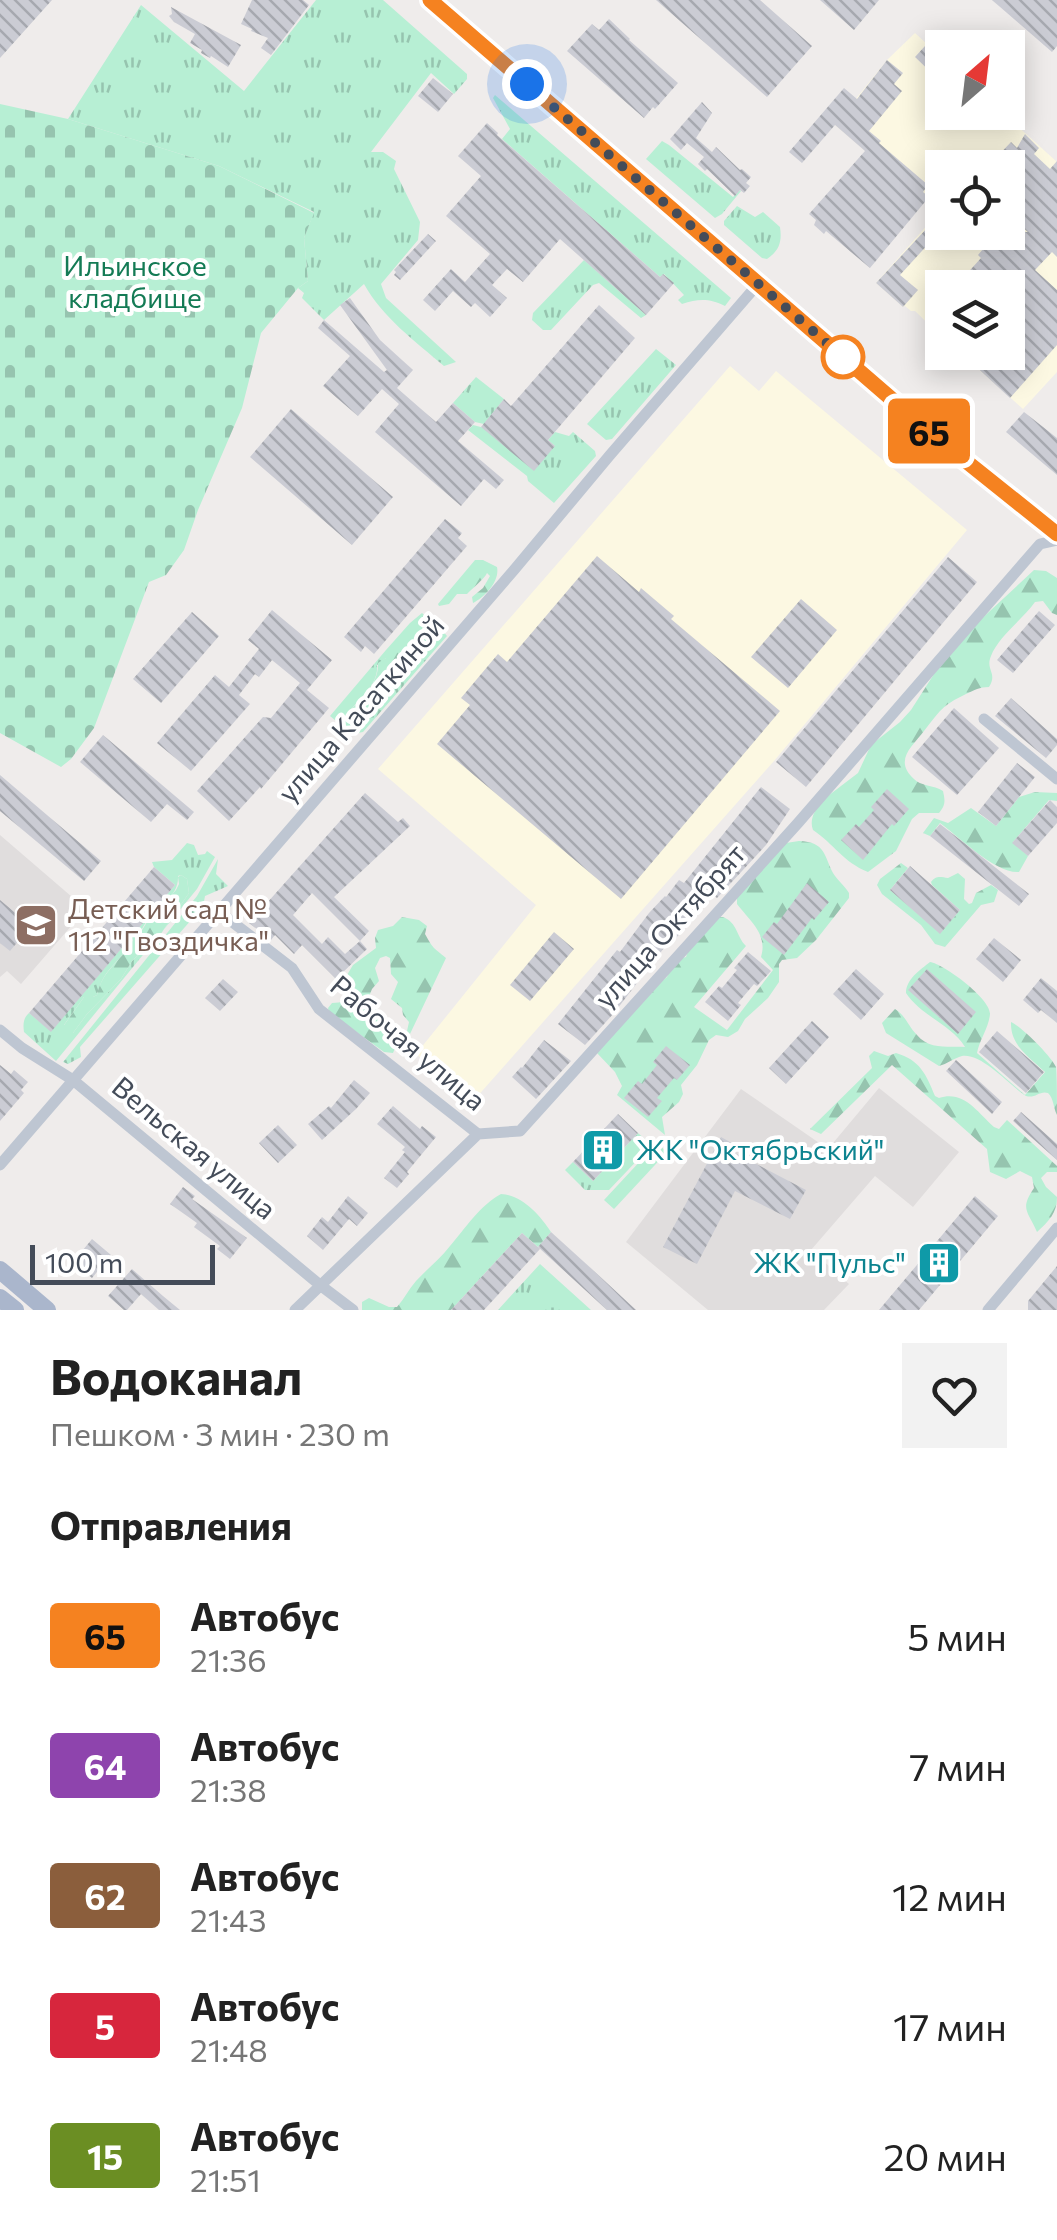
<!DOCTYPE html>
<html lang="ru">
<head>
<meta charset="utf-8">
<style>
  :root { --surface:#fff; --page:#f2f2f2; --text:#222; --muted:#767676 }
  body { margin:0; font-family:Commissioner,sans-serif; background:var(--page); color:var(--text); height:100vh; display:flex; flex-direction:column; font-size:38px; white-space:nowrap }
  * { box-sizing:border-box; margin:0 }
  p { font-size:32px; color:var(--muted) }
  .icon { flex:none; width:55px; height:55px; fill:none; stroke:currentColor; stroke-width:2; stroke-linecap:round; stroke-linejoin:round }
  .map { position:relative; height:1310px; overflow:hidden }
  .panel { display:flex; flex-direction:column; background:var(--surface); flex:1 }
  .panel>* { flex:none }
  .badge { padding:0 20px; border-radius:8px; font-size:35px; line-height:65px }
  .needle { width:65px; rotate:28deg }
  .controls { position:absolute; left:925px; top:30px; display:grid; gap:20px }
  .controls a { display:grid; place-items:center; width:100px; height:100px; border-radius:0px; background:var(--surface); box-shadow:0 5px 25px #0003; font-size:50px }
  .scale { position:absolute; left:30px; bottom:25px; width:185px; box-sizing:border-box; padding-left:10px; border:5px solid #444c59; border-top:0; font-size:28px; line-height:35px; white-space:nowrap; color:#444c59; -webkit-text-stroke:8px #fff; paint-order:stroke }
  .you { position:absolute; width:50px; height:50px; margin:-25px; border:8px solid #fff; border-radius:50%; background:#1a73e8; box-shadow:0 0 0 15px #1a73e833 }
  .map>.badge { position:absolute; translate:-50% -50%; box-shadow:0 0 0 5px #fff }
  h2 { padding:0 50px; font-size:38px; line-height:90px }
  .round { display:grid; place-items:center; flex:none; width:105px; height:105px; border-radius:0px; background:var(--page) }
  .head { display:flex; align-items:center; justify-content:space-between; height:170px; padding:0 50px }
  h1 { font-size:48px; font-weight:700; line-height:75px }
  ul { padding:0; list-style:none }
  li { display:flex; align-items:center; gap:30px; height:130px; padding:0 50px }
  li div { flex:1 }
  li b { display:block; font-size:38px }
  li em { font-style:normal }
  li .badge { min-width:110px; font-weight:700; text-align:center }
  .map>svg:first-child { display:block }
</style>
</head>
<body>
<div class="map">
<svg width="1057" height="1310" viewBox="0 0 1057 1310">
  <defs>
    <pattern id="grass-tufts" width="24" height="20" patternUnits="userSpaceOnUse" patternTransform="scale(2.5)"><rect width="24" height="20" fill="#b7efd4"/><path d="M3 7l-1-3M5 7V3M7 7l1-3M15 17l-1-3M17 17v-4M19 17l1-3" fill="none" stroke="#96c4af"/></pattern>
    <pattern id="forest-firs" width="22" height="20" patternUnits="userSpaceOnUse" patternTransform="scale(2.5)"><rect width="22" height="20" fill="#b7efd4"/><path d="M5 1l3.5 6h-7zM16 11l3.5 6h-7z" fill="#96c4af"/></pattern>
    <pattern id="cemetery-stones" width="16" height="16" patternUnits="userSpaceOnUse" patternTransform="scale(2.5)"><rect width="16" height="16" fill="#b7efd4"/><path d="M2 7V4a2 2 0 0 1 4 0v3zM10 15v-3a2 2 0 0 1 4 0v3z" fill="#96c4af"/></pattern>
    <pattern id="building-back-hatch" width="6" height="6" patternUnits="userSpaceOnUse" patternTransform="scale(2.5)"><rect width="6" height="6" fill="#cbccd4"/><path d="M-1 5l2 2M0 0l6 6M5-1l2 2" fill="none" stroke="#a6a8af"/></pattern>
  </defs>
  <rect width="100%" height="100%" fill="#efeceb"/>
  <path fill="#fcf8e2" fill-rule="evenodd" d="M915,33L942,58V112L1003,113L1057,162V372L1023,409L960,353L1008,352V288H942V337L915,311H911L905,306L903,307L876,283L938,213L835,125L887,60ZM942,168H1008V232H942Z
    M730,366L759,391L776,371L967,530L774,761L475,1099L416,1054L536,905L378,769Z"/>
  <path fill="#e0dddd" d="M0,835L86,909L21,984L7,971L0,977Z
    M879,1088L959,1152L913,1207L875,1176L811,1250L849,1284L824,1310H708L626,1242L741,1089L828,1149Z"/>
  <path fill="url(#grass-tufts)" fill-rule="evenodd" d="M316,0H383L467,74V79L454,94L431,73L371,152H383L396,161L394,169L420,222L418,240L381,284L386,298L456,362L444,366C416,342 382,317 364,284L324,320L302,298L304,293L298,288L308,281L304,238L314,212L219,166L68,119L141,5L244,91Z
    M495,95L731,298L725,306C709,298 698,299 682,304L678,300L684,295L664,274L660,277L502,139L510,129L493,98Z
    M662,141L669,145L733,197L740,190L741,191L722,214L715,218L646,159Z
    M737,206L755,217L763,212L780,227C782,241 780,250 767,259L762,258L724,225V221Z
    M584,260L646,315L641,318L599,283L593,285L551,330H543L532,320L533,313Z
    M656,349L676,365L612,439L606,440L587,424Z
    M476,377L504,399L484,424L475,422L453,403Z
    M473,425L555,446L548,440L555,432L569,436L573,432L595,451L596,456L554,503L528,481L527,476L468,430Z
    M432,622L436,623L447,636L363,732L352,734L330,716L386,650V658L377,665C379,684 359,699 348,713L350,717L386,673H390L394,677L410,661L416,653L418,638Z
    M187,843L194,845L198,855L205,854L207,851L215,857L197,889L56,1061L24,1032C23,1025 23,1018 29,1013L51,1031L175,885L154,867L152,862L172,860ZM181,875L187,879L189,893L160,935L132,961L121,979L87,1014L73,1033L64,1025L84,997H93L97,995C104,966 122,962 132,940C141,934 141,929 147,921C157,906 179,897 178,876Z
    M218,859L216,874L228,886L205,896L203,907L206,912L198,922L192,919L80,1047L81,1057L68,1064L63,1062L197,896Z
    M638,1133L647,1141V1150L609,1190H585L565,1170L573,1162L593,1181Z
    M540,1264L591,1310H498Z"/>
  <path fill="url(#forest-firs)" d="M475,560H483L497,567C500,581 485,597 473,603L472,597L483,588L490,576L487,573C485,578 472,589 467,594H457L449,604L439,606L438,604Z
    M1034,570L1046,571L1057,578V615L1052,613L1043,601L1035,602C1023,619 998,637 991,656C985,670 998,673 989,687C979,687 975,690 966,694C941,706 941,710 924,731C913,746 893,760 914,779C920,786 934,785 943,791C945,800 946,805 939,813H919L912,819L896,851L868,872C843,862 834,844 813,830C809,820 815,811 820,802L858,773L871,745L900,722L911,710L934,674L977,623Z
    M422,613L432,622L418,638L416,653L411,660L398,676L394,677L390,673H386L358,709L348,717V713C361,698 379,684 378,663L386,658V650L410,623Z
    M1035,792L1057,793V801L1049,800L1013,842L1028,856L1019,872C996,874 959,837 940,823L930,836L923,833L934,818L948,823L971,808L996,826L1019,797Z
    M799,841C826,842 824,856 833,873C837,880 845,886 849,893V898L816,940L797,958L782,960L779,964V982L768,998L745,1019L738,1031L728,1037L716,1035L709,1040L697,1065L681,1085L683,1094L679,1102L662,1117L665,1135L617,1095L622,1086L615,1072L597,1053L651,990L667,977L674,960L686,957L689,948L719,917H723C738,923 736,936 746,946L694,1007L727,1030L773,970L761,957C768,934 750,921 737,904V896L786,843Z
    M901,863L908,868L890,890L940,933L960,910L932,885L931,882C936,875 941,877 948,878L958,873L965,879L964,899L969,904L972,903L976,893L991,885L998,890L994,902L981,905L945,947L935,944L921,925L882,894L877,885L880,879Z
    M181,875L187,879L189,893L162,932L132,961L121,979L87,1014L73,1033H67L62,1028L84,997H93L97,995C103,967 125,960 134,937L139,935L147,922L176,890L179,884L178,877Z
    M402,917L419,920L427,926L425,934C434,950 433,947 446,958L410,1034L407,1031L409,1022L403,1015L402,1008L391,999L398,982L391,974L390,958L386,956L380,958L375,968L379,981L372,989L368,999L376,1010L386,1017C386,1034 383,1032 396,1046L393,1053L384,1052L329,1012L328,1008L332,1003C341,1002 348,1003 353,994L347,975L353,965L376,948L375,938L378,930L393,926Z
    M930,962C944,964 991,999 990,1014C989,1027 979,1041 977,1053L1025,1095L1045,1072C1029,1057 1010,1045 1011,1022C1022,1027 1051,1056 1056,1067C1057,1076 1057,1103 1057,1115C1053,1107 1054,1099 1048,1093C1040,1090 1035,1099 1026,1096C1009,1085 982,1053 962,1056C954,1058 947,1064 939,1066L886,1033L882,1023L895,1009C906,1016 908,1026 917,1035C929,1050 949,1046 965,1047C952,1025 921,1016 906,993C906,979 920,970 930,962Z
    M874,1051L888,1056L896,1053C920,1060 926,1074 935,1096L939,1098C964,1090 977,1112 994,1127L999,1129L1007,1120L1057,1166V1172H1047L1041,1178L1046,1187L1057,1197C1057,1213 1049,1221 1037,1232C1027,1210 1020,1209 1034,1188L1032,1177L1020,1171L1006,1179L990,1172L987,1149L892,1065L821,1134L810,1129L872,1068L869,1056Z
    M501,1194C522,1195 540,1215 551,1232L538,1247L522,1233L451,1310H362V1302L369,1298L389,1307H397C404,1299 409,1289 416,1281C427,1269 440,1259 450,1246C465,1229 480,1205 501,1194Z"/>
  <path fill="url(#cemetery-stones)" d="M0,104L68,119L219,166L314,213L304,238L308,281L298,288L261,333L242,408L198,510L184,550L166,575L149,582L94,728L71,759L61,767L0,733Z"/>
  <path fill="#b7efd4" d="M657,1143L667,1152L614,1209L604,1200Z"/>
  <path fill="url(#building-back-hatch)" fill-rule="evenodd" d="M0,0H52L0,58Z
    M252,0H303L309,5L271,55L261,48L268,38L251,31L252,29L241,24Z
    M656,0H760L812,46L767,97Z
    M820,0H879L854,30Z
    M992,0H1057V46L1052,52Z
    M171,7L241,45L228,67L211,56L210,58L201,53L202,50L190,43L195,34L174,22L169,16L172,14Z
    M609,19L630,39L629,40L678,83L655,109L653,107L644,118L567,51L592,24L599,30Z
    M925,46L942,62V102L931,91L940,81L915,57Z
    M887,60L903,73L894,84L902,91L869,131L881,141L879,143L928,185L923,192L929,197L870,268L826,231L824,234L814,225L816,220L809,214L865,151L835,125L802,163L789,152L844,88L857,99Z
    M433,78L453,94L438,112L418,96Z
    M702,102L712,113L696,138L712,152L716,147L740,170L742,169L751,177L746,183L750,186L744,193L740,190L735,196L707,169L705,171L698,164L704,157L687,143L681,150L670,139Z
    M487,123L498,133L497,135L660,277L663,274L674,283L646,315L560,239L523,282L507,269L492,285L507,298L490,317L475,303L471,307L453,291L435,311L423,300L451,269L465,282L490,254L446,216L481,176L458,156Z
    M1025,134L1039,148L1034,154L1050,169L1057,161V257L1052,252L1035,270L1057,290V345L1010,398L960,352H1008V288H954L981,258L978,255L994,236L998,239L1004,232H1028L1008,214V168H981L993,155L996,158L1011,142L1017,148Z
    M942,212V229L900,275L918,290L903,307L876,283Z
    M428,234L436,241L400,280L394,275L396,272L394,270Z
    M350,298L380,340L413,370L397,388L436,422L453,403L475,422L458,441L504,480L496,489L484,479L461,506L375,432L399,404L382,389L358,416L323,386L350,356L318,328L324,320L384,372L387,370L340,305Z
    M599,305L635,338L548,440L555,446L534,471L481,427L504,399L511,406Z
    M291,409L393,497L352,545L250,457Z
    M1024,412L1057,438V475L1006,432Z
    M445,519L462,533L458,538L467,546L374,654L365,646L361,652L344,637Z
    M597,556L639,592L641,588L674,616L671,619L780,711L621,899L437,744L470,705L461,698L498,654L507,662Z
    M948,557L977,582L806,787L776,762Z
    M801,599L837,630L788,688L751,657Z
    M272,610L332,660L307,690L329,708L261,789L260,787L229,821L197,791L263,717L271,718L300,683L272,660L259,677L255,674L239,695L250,704L191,771L157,743L215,675L229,687L259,649L248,640Z
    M1039,611L1055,625L1013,673L997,660Z
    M192,612L219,636L161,703L133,679Z
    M1011,698L1057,739V745L1046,758L995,716Z
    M954,708L999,748L957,795L912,757Z
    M103,735L194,812L187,820L167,804L151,822L80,762Z
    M1017,763L1035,777L996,826L978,812Z
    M0,775L101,861L84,881L0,811Z
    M761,787L790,809L766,845L717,898L713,895L676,938L674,935L614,1013L585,1045L558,1024L617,950L620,952L649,913L665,896L666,897L679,880L684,883Z
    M887,789L909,809L894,826L892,824L863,860L841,840L856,824L859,827L874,810L871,807Z
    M365,793L398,822L403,818L410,826L334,897L369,931L360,941L367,949L336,979L302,945L294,954L275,935L271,940L249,923ZM312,893L360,941L345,954L328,937L322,944L293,915Z
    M1050,800L1057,807V823L1028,856L1012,843Z
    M940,824L1029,894L1019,906L930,836Z
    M910,866L960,910L940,934L890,890Z
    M154,867L175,885L51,1032L29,1013Z
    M807,883L829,902L814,920L812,918L784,955L762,937L774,922L777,924Z
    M0,900L31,926L10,951L0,943Z
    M554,932L574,949L530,1001L510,985Z
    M994,938L1021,960L1003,982L976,959Z
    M748,952L771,971L757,986L754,984L738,1003L741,1005L728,1021L705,1002L719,986L722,988L737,970L734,968Z
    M856,969L884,994L861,1020L833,994Z
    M927,969L976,1012L958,1034L908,990Z
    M1041,978L1057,991V1023L1041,1010L1038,1013L1023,1000Z
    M223,979L238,992L220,1011L205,998Z
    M812,1021L829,1037L786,1084L769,1068Z
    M997,1031L1044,1072L1026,1093L979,1052Z
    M544,1040L571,1061L536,1099L512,1077L521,1067L522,1068Z
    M666,1046L690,1065L677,1080L674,1078L657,1098L662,1101L648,1117L624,1098L638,1081L642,1084L657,1065L653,1062Z
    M956,1060L1002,1102L992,1114L946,1071Z
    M0,1065L11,1074L14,1070L28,1082L21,1090L24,1093L0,1121Z
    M354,1080L370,1093L356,1109L322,1140L308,1124L329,1106L331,1108Z
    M393,1106L420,1129L422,1126L436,1137L407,1172L409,1174L397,1188L384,1178L405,1152L402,1150L405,1147L377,1124Z
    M1021,1112L1057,1144V1160L1013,1121Z
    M618,1114L638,1133L593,1181L573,1162Z
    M278,1125L297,1145L278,1163L259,1143Z
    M721,1137L739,1147L735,1153L806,1190L790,1219L735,1191L697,1264L663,1247Z
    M183,1187L195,1196L192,1199L247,1238L230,1259L217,1249L220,1246L194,1227L197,1223L170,1204Z
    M348,1196L368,1213L357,1226L349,1219L323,1250L307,1236L322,1217L328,1222Z
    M975,1196L998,1216L919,1310H879Z
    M551,1232L594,1271L636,1310H607L538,1247Z
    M522,1233L540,1249L484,1310H451Z
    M92,1239L111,1255L92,1278L73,1262Z
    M1057,1266V1310H1028V1301Z
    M132,1269L163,1296L180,1310H159L141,1294L127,1310H124L108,1296Z"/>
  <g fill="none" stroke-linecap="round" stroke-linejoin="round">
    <path stroke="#bec6d2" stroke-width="11" d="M984,719L1057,779
      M218,911L292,968L319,1009L478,1134
      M0,1030L22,1048L73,1080L320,1285L353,1310
      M0,1165L514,570L610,455L758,284
      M295,1310L478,1134L520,1131L798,823L1040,544L1057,540
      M988,1310L1057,1228"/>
    <path stroke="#bdc6d6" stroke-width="15" d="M430,0L931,434L1057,535"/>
    <path stroke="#aab6cc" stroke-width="18" d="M0,1270L47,1310
      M0,1298L15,1310"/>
  </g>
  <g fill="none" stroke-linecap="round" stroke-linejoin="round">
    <g stroke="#fff" stroke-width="22">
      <path id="line" d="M430,0L932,434L1057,534"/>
    </g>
    <use href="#line" stroke="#f58220" stroke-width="15"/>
    <path stroke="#444c59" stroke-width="10" stroke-dasharray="0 18" d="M527,84L843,357"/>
  </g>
  <defs>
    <g id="school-square" transform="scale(2.25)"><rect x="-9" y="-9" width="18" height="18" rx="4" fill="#8d6e63" stroke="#fff"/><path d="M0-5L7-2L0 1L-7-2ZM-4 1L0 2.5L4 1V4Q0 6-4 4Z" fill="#fff"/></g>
    <g id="building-square" transform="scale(2.25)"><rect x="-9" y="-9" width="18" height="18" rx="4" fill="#0f9aa8" stroke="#fff"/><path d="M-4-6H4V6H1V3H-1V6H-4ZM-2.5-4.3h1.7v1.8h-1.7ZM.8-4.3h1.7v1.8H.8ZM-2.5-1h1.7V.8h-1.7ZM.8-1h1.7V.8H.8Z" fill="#fff"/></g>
  </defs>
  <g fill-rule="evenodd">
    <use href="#school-square" x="36" y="925"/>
    <use href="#building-square" x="603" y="1150"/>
    <use href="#building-square" x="939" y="1263"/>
  </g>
  <circle fill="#fff" stroke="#f58220" stroke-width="5" cx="843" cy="357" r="20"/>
  <g text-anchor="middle" stroke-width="8" stroke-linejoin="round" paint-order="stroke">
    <g font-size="28" fill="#147b55" stroke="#fff">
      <text x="135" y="276">Ильинское<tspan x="135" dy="32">кладбище</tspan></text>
    </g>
    <g font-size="28" fill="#444c59" stroke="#fff">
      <text transform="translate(361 709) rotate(-49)" y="10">улица Касаткиной</text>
      <text transform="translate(670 926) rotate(-48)" y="10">улица Октябрят</text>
      <text transform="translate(408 1043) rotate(40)" y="10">Рабочая улица</text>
      <text transform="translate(194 1148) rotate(40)" y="10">Вельская улица</text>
    </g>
    <g font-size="28" fill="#785e54" stroke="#fff" text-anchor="start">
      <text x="68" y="919">Детский сад №<tspan x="68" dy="32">112 "Гвоздичка"</tspan></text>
    </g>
    <g font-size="28" fill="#0d838f" stroke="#fff" text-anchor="start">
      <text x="636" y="1160">ЖК "Октябрьский"</text>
      <text x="906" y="1273" text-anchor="end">ЖК "Пульс"</text>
    </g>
  </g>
</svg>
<div class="controls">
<a><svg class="needle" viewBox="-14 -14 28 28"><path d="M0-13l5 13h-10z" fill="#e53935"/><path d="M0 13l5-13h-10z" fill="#767676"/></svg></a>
<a><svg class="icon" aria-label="locate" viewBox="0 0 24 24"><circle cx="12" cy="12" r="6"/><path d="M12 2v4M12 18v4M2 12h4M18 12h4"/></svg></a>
<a><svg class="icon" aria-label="layers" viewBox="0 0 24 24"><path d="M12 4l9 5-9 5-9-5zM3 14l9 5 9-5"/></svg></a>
</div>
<div class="scale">100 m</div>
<div class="you" style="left:527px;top:84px"></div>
<b class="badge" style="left:929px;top:431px;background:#f58220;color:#111">65</b>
</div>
<section class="panel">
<div class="head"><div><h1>Водоканал</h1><p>Пешком · 3 мин · 230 m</p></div><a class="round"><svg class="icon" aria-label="heart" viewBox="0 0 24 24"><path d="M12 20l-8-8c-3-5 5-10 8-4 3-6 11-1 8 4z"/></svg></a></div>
<h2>Отправления</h2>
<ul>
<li><span class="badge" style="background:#f58220;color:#111">65</span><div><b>Автобус</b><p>21:36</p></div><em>5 мин</em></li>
<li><span class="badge" style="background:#8e44ad;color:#fff">64</span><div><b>Автобус</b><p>21:38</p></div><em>7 мин</em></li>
<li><span class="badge" style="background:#8b5e3c;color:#fff">62</span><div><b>Автобус</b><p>21:43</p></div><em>12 мин</em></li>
<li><span class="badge" style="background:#d7263d;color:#fff">5</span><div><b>Автобус</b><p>21:48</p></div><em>17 мин</em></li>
<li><span class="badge" style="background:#6b8e23;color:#fff">15</span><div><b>Автобус</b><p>21:51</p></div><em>20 мин</em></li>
</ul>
</section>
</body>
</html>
